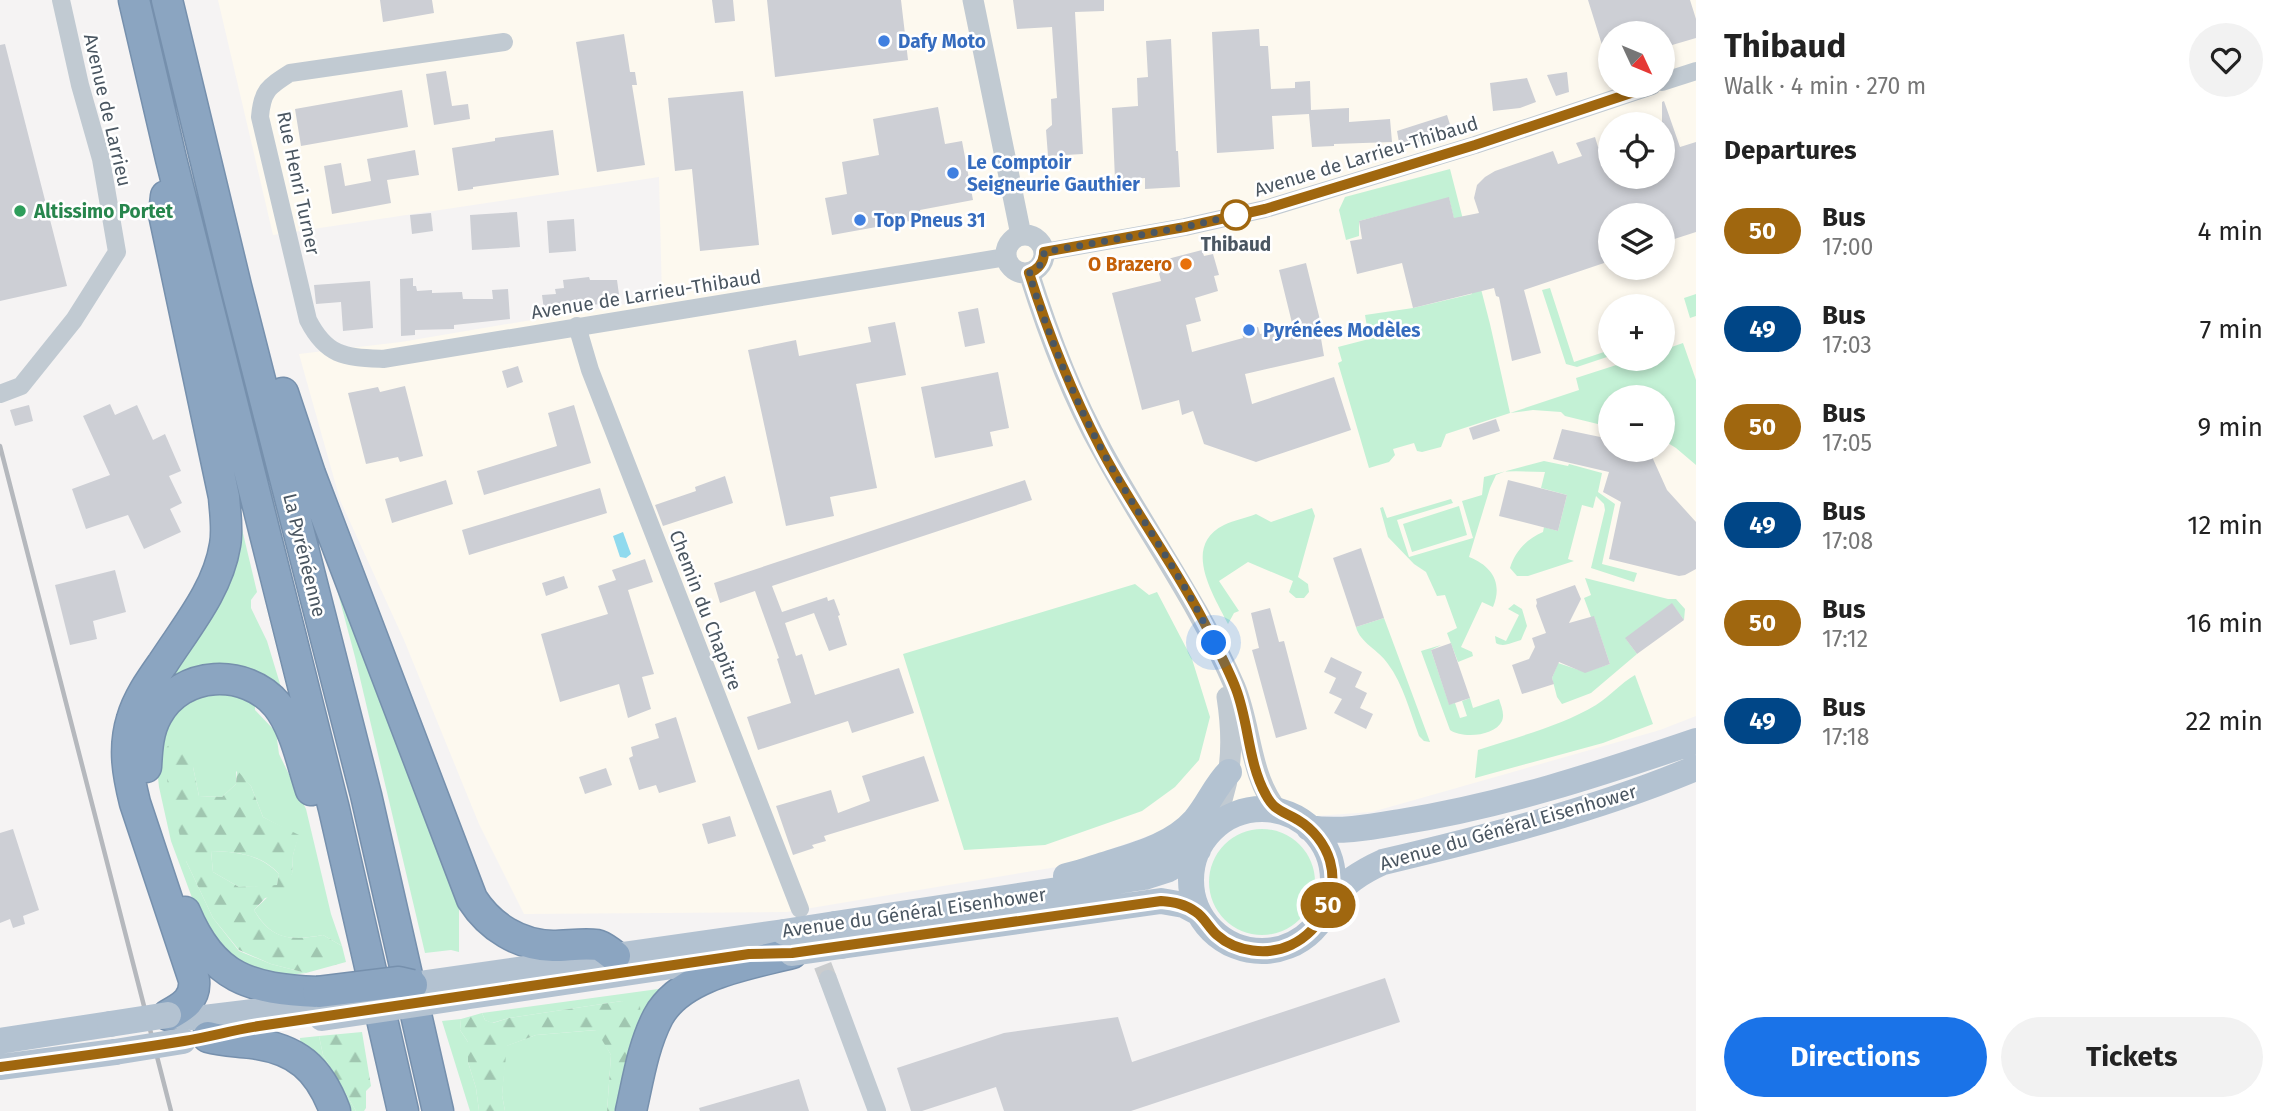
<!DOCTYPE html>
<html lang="en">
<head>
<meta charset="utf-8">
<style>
  :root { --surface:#fff; --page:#f2f2f2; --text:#222; --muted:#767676; --accent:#1a73e8 }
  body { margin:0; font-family:"Fira Sans",sans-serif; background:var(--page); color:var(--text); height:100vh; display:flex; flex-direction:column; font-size:26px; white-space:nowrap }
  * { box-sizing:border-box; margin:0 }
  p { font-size:23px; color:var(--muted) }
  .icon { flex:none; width:38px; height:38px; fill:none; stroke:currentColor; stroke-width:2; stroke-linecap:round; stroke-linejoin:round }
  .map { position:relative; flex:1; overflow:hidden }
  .drawer { display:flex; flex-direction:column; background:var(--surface); width:595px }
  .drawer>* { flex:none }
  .badge { padding:0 14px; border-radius:23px; font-size:24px; line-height:46px }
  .needle { width:46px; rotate:134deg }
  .controls { position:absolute; left:1598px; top:21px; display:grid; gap:14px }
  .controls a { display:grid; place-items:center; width:77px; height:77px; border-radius:50%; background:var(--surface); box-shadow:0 4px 10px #0003; font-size:35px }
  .you { position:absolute; width:35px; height:35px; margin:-18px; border:5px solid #fff; border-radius:50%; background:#1a73e8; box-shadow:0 0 0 10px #1a73e833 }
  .map>.badge { position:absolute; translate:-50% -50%; box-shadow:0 0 0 4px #fff }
  h2 { padding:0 28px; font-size:26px; line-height:63px }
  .round { display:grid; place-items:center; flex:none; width:74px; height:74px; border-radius:37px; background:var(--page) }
  .head { display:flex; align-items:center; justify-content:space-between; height:119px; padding:0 28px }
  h1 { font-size:33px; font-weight:700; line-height:52px }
  .action { display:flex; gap:14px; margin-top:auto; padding:14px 28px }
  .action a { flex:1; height:80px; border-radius:42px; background:var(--accent); color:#fff; font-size:28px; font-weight:700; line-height:80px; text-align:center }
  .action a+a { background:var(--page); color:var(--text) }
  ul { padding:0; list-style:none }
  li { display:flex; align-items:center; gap:21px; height:98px; padding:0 28px }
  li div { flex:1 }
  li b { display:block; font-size:26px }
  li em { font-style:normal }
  li .badge { min-width:77px; font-weight:700; text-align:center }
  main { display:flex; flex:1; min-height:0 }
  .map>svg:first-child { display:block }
</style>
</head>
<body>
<main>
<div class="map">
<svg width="1696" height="1111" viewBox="0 0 1696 1111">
  <defs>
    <pattern id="forest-firs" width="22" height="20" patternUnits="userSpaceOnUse" patternTransform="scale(1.75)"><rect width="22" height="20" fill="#c3f1d5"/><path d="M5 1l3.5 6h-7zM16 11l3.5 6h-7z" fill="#a0c6b0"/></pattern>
  </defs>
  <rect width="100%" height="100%" fill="#f5f3f3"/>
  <path fill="#fdf9ef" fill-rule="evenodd" d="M218,0H1696V716L1660,730L1372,812L1176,826L1063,866L787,912L524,914L479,824L404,640L340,500L299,354L401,342L662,298L659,177L273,235ZM1610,33H1662V86H1610ZM1610,124H1662V177H1610ZM1610,215H1662V268H1610ZM1610,306H1662V359H1610ZM1610,397H1662V450H1610Z"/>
  <path fill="#c3f1d5" d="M1450,169L1490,324L1510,413L1579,390L1576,378L1635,359H1662L1663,350L1683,343L1696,380V465L1676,448L1663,440L1662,397H1610V427L1565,416L1561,412L1533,410L1510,413L1446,434L1441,447L1422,452L1417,451L1414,443L1393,449L1395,455L1389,462L1369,468L1338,363L1342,361L1338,347L1369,339L1365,315L1413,308L1472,294L1449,198L1359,221V236L1346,240L1339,210L1345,197Z
    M1550,288L1574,362L1610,350V356L1577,367L1566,364L1542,290Z
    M1696,294V316L1690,318L1684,298Z
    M1544,461L1568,466L1569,464L1602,473L1598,492L1615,504L1602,564L1637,573L1634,582L1591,568L1605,510L1604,504L1596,496L1593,508L1582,505L1568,559L1574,561L1528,576H1517L1510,568C1515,551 1527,539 1543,532L1544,527L1558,531L1567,495L1541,488L1545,472L1506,471L1496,475L1490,488L1469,557C1492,566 1503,583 1493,607L1482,602L1461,647L1472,652L1473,656L1458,662L1447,633L1457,628L1445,595L1437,596L1426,572L1414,564L1388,537L1380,508L1383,507L1387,518L1451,499L1453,503L1397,520L1409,557L1473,538L1462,501L1482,495L1484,477Z
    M1459,506L1467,535L1412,552L1403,524Z
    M1312,508L1315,516L1298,577L1308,584L1309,592L1304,598H1296L1289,592L1293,581L1248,562L1219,581L1239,611L1234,613L1228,624C1214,596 1181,546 1224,525C1234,520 1246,518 1256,514L1271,522Z
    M241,525L257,592L251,600V608L267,641L284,697L193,672L133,758Z
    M327,552L459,888V952L451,950L425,953L355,657Z
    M1585,578L1668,599H1676L1685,609L1684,620L1672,604L1626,639L1637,654L1591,693L1562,704L1557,697L1552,678L1558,663L1585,672L1610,664L1594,617H1591L1584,598L1591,595Z
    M1135,584L1149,595L1157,592L1192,659L1210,717L1199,760L1175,787L1142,811L1045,845L964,850L903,654Z
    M1514,604L1522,609L1527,626L1521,640C1512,642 1504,648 1496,643L1495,636L1506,641L1519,615L1508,609Z
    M1384,618L1430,742L1424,741L1419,736C1410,712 1403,684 1388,664C1379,650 1360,643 1356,627Z
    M1441,645L1431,650L1449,704L1455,703L1460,718L1467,716L1462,701L1470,698L1473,708L1499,699C1501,706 1505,714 1502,721C1495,736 1463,739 1450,730L1421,651Z
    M1635,675L1653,724L1603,743L1475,778L1478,750C1517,737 1561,726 1596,705C1610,696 1621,683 1635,675Z
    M224,686L262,708L255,706V710L276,732L279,754L306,809L331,914L342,946L323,935C290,941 272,940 254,910L292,874L293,855L298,836L263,817L251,786L236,771V784L222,797L199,796L193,767L186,861L213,918L239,951L271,964L306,973L279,976L239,967L201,922L171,841L159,787L156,759L166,716L181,700Z
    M1209 882a53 53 0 1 1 106 0a53 53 0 1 1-106 0Z
    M211,851C237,852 260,854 279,874L277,886L239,887L213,872Z
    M673,987L641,1018L622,1001L509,1018L492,1023L485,1020L482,1013Z
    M461,1019L460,1030L468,1042V1062L476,1088L479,1111H470L442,1021Z
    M597,1030L611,1055L607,1111H505L502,1095L506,1046L536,1035Z
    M319,1036L323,1055L356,1111H343L301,1049L300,1038Z"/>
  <path fill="url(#forest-firs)" fill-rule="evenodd" d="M174,738L193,767L199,796L222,797L236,784L237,770L251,786L263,817L299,835L293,855L292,874L283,895L265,898L254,910C271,940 292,941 323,935L342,946L346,962L306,973L271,964L239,950L213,918L186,861L168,787L164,751ZM211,851C237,852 261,854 279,874L277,885L239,887L213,872Z
    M622,1001L640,1006L641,1018L623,1111H607L611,1055L596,1030L536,1035L507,1046L502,1095L505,1111H479L476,1088L468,1062V1042L460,1030L461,1019L482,1013L485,1020L493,1023L509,1018Z
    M362,1032L371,1086L366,1091V1108L364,1111H356L323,1055L319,1036Z"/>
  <path fill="#90daee" d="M623,532L631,554L626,558L620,557L613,536Z"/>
  <path fill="#cdcfd5" d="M380,0H432L434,13L383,22Z
    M712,0H733L735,21L715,23Z
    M767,0H901L908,60L775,77Z
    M1013,0H1104V11L1075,12L1083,154L1048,156L1046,130L1052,125L1051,99L1057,98L1052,27L1017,29Z
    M1588,0H1690L1696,19V38L1662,48V33H1610V61H1607Z
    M1259,29L1260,46H1268L1271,89L1295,88V82L1310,81L1311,110L1349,108V122L1390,119L1392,142L1334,144V146L1312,147L1309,114L1272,116L1274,149L1217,153L1212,32Z
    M624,34L630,72H635L637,85H632L645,165L597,172L576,42Z
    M1171,39L1176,151H1178L1180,187L1145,189V178L1115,180L1112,108L1138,106L1137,78L1148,77L1146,41Z
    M5,44L67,286L0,301V45Z
    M446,71L452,106L468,104L470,119L434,125L426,74Z
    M1567,72L1569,92L1556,96L1547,75Z
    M1527,78L1536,102L1520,108L1493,111L1490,83Z
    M402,90L408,127L301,146L295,109Z
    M743,91L759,245L700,251L692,169L675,171L668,98Z
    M1664,101L1680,147L1696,142V232L1662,243V215H1610V261L1524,290L1541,353L1512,361L1499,297L1496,296L1494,288L1413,308L1402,263L1357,274L1350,241L1362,239L1359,221L1449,197L1454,218L1479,213L1474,198L1477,185L1485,177L1495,171L1553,151L1558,164L1582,156L1576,143L1595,137L1598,147L1610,143V177H1662V102Z
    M938,107L945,144L962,141L973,200L920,210L921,219L832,235L825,198L847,194L842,162L879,155L873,119Z
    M1447,115L1452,131L1400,148L1397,131Z
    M553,130L559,175L473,187V189L458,191L452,148L495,141V138Z
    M415,150L419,175L387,180L391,203L332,214L324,166L341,163L345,186L371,181L367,159Z
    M517,212L520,247L472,250L470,215Z
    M431,213L433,231L412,234L410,215Z
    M574,219L576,251L549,253L547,221Z
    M1202,250L1204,256L1213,254L1219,275L1214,276L1218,291L1195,298L1201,321L1186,325L1192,352L1243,338L1242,331L1258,327L1260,334L1293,327L1279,270L1306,263L1320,320L1318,321L1324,356L1245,374L1252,404L1334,377L1351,430L1256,462L1204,444L1193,411L1182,415L1179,400L1142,410L1112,293L1161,281L1156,262Z
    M589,277L590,280H617L620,302L544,310L542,295L556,294L555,289L564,288L563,280Z
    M413,278V286H416L417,291L432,290V293L462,292L463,299H493L492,290L508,289L510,319L454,325V329L415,330V335L401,336L400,279Z
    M370,281L373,328L343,331L341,302L316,304L314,285Z
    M978,308L985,343L965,347L958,312Z
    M895,322L906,375L856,384L877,488L830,497L834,516L786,526L748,350L796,340L799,356L871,342L868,327Z
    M518,366L523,382L507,388L502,371Z
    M998,372L1009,428L990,432L993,446L935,458L921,387Z
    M405,386L423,456L400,462L398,457L366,464L348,393L378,387L380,392Z
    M110,404L115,415L137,405L153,440L165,434L181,471L169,476L182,503L170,509L181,532L144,549L128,515L86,529L72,489L110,475L83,416Z
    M29,405L33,421L15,426L10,410Z
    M574,405L591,463L484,495L477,471L557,446L548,413Z
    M1496,419L1500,431L1473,440L1469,428Z
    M1562,429L1610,439V450H1649L1667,490L1696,522V569L1685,575L1679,576L1609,559L1621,502L1603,492L1609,472L1553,459Z
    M725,476L733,503L663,526L655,505L696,491L695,487Z
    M446,480L453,504L392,523L385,499Z
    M1025,480L1032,500L772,586L782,612L827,597L828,601L834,599L840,615L838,616L847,645L829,651L814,613L785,623L796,656L802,654L815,695L899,668L914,713L852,733L848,721L758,750L747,717L791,703L777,659L779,658L755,591L720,603L714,583Z
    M1508,480L1567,495L1558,531L1499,516Z
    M600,488L607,513L469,555L462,530Z
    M1361,548L1384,618L1356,627L1333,558Z
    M645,559L653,582L628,590L654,674L642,677L651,709L628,718L619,684L560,702L541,634L608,614L598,586L616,580L612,570Z
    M115,570L126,612L93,621L97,639L70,645L55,585Z
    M564,576L568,588L546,596L542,583Z
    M1575,585L1581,599L1569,623L1594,616L1610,664L1585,673L1559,662L1552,678L1554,684L1522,694L1512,665L1529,659L1535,647L1532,638L1546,633L1536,606L1537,603L1536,599Z
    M1672,603L1684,620L1637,654L1625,638Z
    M1270,608L1279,642L1284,641L1307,729L1276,738L1252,650L1259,648L1251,613Z
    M1451,643L1470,698L1449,705L1431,650Z
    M1331,657L1362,672L1355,687L1367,693L1360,708L1373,714L1366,729L1334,713L1342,699L1329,693L1336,678L1324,672Z
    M676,717L696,782L659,793L656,785L639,790L629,758L633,756L631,747L659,738L655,724Z
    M924,756L939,801L824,836L826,841L812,845L814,848L793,855L776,806L831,790L838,813L870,801L862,776Z
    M606,768L612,785L585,794L579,777Z
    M730,816L736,836L708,844L702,824Z
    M13,829L39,910L23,916L25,924L13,928L10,919L0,923V833Z
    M1385,978L1400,1022L1131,1111H1004L996,1087L922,1111H911L897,1068L1004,1033L1118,1017L1132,1062Z
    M799,1079L809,1111H700L699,1108Z"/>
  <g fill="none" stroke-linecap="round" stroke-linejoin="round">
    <path stroke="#caccce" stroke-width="18" stroke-dasharray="18 9" stroke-linecap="butt" d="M813,940L828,979"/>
    <g stroke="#7690ad" stroke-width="33">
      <path id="motorway" d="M134,0L171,159L334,809L403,1111
        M167,0L236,286L366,795L438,1111
        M166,196L164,214L224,497C225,512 228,529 225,545C218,589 187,626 163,663C151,680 138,698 132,719C123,748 128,775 135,803L194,980C196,999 183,1007 168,1015
        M283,393L310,474L472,899C490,927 519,945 553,946C567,946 583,943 597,945C603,946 609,952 615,956
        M146,767C147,748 148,731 157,715C181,670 246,668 277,705C295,727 302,763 311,790
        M185,912C213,979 250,989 318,992
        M208,1037C223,1041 236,1041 251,1043C297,1049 319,1068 335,1111
        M631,1111C638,1080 643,1046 658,1017C681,974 750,964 792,953"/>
    </g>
    <path stroke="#c1cad2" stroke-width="18" d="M504,42L290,73C268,87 262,91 260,117L308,320C327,357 345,357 383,359L1006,257
      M1662,82L1696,71
      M1044,252L1185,227L1265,209L1475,145L1652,86
      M577,326L590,370L800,909
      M0,394L21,386L74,320L117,252L101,159L80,85L61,0
      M828,979L877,1111"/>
    <path stroke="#c1cad2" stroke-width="21" d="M973,0L1021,235
      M1006 254a19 19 0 1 1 38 0a19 19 0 1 1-38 0Z
      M1029,273C1047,330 1073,398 1102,450C1145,530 1199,603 1235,687C1252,728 1249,775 1278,811
      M1209,833C1231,786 1235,749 1227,697"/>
    <path stroke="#b3c2d1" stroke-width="26" d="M1191 880a71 71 0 1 1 142 0a71 71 0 1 1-142 0Z
      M1309,828C1339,833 1371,827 1400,822C1502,806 1599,774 1696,741
      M1066,876C1079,874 1091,869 1103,865C1135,855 1172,846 1195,820C1208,805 1215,786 1229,772
      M1329,902C1344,883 1361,872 1383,862C1488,837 1596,810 1696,768
      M835,924L1144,877L1169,869L1198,850
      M841,946L1161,901L1184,905L1199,913
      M412,985L784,932
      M463,997L679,965
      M168,1015L204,1018L319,1004
      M0,1041L110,1024
      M0,1067L115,1052"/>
    <use href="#motorway" stroke="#8ba5c1" stroke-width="30"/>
    <path stroke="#b5b8bd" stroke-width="4.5" d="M0,446L171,1111"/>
    <g stroke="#7690ad" stroke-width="33" stroke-linecap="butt">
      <path id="motorway-bridge" d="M318,992L399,982L412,985"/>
    </g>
    <path stroke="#b3c2d1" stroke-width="26" d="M784,932L835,924
      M792,953L841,946
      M322,1018L463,997
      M110,1024L168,1015
      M115,1052L183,1041"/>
    <use href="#motorway-bridge" stroke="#8ba5c1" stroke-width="30"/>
  </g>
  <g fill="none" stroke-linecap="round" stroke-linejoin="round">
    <g stroke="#fff" stroke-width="16">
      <path id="line" d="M0,1067C61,1059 123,1051 184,1041C209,1037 233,1030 259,1026L749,954L792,953L1161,901C1174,902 1185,904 1196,912C1204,917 1209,928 1217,935C1236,952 1268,956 1291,945C1322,930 1339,894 1330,861C1325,844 1313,829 1298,820C1284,811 1275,812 1266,795C1248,763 1249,723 1236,689C1228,668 1216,646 1206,626C1175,565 1133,510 1101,449C1072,393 1048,333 1029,273C1039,269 1044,262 1044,252L1185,227L1265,209L1475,145L1652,86"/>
    </g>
    <use href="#line" stroke="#a0670f" stroke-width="10"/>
    <path stroke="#4a5661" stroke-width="7" stroke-dasharray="0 12.6" d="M1214,643C1183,576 1137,515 1102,450C1073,397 1047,331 1029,273C1039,269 1044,262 1044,252L1185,227L1236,215"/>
  </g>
  <g fill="#3f7fe0" stroke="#fff" stroke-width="2.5">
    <circle cx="884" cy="41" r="7"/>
    <circle cx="953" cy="173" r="7"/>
    <circle cx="860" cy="220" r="7"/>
    <circle cx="1249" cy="330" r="7"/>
  </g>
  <circle fill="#2e9e5b" stroke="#fff" stroke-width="2.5" cx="20" cy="211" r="7"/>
  <circle fill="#fff" stroke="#a0670f" stroke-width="3.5" cx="1236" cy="215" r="14"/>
  <circle fill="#e8710a" stroke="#fff" stroke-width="2.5" cx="1186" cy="264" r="7"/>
  <g text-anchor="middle" stroke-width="5" stroke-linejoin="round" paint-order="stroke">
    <g font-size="19" font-weight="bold" fill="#366cbe" stroke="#fff" text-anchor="start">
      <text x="898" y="48">Dafy Moto</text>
      <text x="967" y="169">Le Comptoir<tspan x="967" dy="22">Seigneurie Gauthier</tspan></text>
      <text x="874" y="227">Top Pneus 31</text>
      <text x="1263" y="337">Pyrénées Modèles</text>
    </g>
    <g font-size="19" fill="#4a5661" stroke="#fff">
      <text transform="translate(108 110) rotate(77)" y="7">Avenue de Larrieu</text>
      <text transform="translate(1366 156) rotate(-17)" y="7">Avenue de Larrieu-Thibaud</text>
      <text transform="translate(299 183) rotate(78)" y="7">Rue Henri Turner</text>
      <text transform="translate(646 294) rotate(-9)" y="7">Avenue de Larrieu-Thibaud</text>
      <text transform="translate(305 555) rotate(76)" y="7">La Pyrénéenne</text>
      <text transform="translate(706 610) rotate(69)" y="7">Chemin du Chapitre</text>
      <text transform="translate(1508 827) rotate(-16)" y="7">Avenue du Général Eisenhower</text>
      <text transform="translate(914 912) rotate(-8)" y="7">Avenue du Général Eisenhower</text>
    </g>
    <g font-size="19" font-weight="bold" fill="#27864d" stroke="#fff" text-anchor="start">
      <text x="34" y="218">Altissimo Portet</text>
    </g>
    <g font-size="19" font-weight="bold" fill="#4a5661" stroke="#fff">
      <text x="1236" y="251">Thibaud</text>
    </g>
    <g font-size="19" font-weight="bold" fill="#c56008" stroke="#fff" text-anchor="end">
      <text x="1172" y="271">O Brazero</text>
    </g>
  </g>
</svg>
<div class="controls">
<a><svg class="needle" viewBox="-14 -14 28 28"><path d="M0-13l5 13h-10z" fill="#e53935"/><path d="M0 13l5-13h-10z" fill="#767676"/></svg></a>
<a><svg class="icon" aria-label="locate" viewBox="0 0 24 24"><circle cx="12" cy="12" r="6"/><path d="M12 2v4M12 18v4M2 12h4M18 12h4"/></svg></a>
<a><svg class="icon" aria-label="layers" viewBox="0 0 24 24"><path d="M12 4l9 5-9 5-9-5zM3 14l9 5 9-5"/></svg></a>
<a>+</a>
<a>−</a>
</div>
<div class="you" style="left:1214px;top:643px"></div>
<b class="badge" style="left:1328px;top:905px;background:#a0670f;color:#fff">50</b>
</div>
<section class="drawer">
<div class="head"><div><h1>Thibaud</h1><p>Walk · 4 min · 270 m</p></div><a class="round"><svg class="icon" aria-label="heart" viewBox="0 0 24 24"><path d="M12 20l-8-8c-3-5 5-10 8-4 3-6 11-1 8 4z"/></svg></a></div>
<h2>Departures</h2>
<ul>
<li><span class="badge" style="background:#a0670f;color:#fff">50</span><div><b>Bus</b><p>17:00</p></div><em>4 min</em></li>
<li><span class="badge" style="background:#004687;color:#fff">49</span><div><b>Bus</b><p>17:03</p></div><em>7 min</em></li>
<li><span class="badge" style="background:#a0670f;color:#fff">50</span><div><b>Bus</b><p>17:05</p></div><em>9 min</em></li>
<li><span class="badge" style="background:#004687;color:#fff">49</span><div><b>Bus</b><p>17:08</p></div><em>12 min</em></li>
<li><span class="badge" style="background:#a0670f;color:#fff">50</span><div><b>Bus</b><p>17:12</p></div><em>16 min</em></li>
<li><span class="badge" style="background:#004687;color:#fff">49</span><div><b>Bus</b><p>17:18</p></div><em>22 min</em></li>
</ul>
<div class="action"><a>Directions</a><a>Tickets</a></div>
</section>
</main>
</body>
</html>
